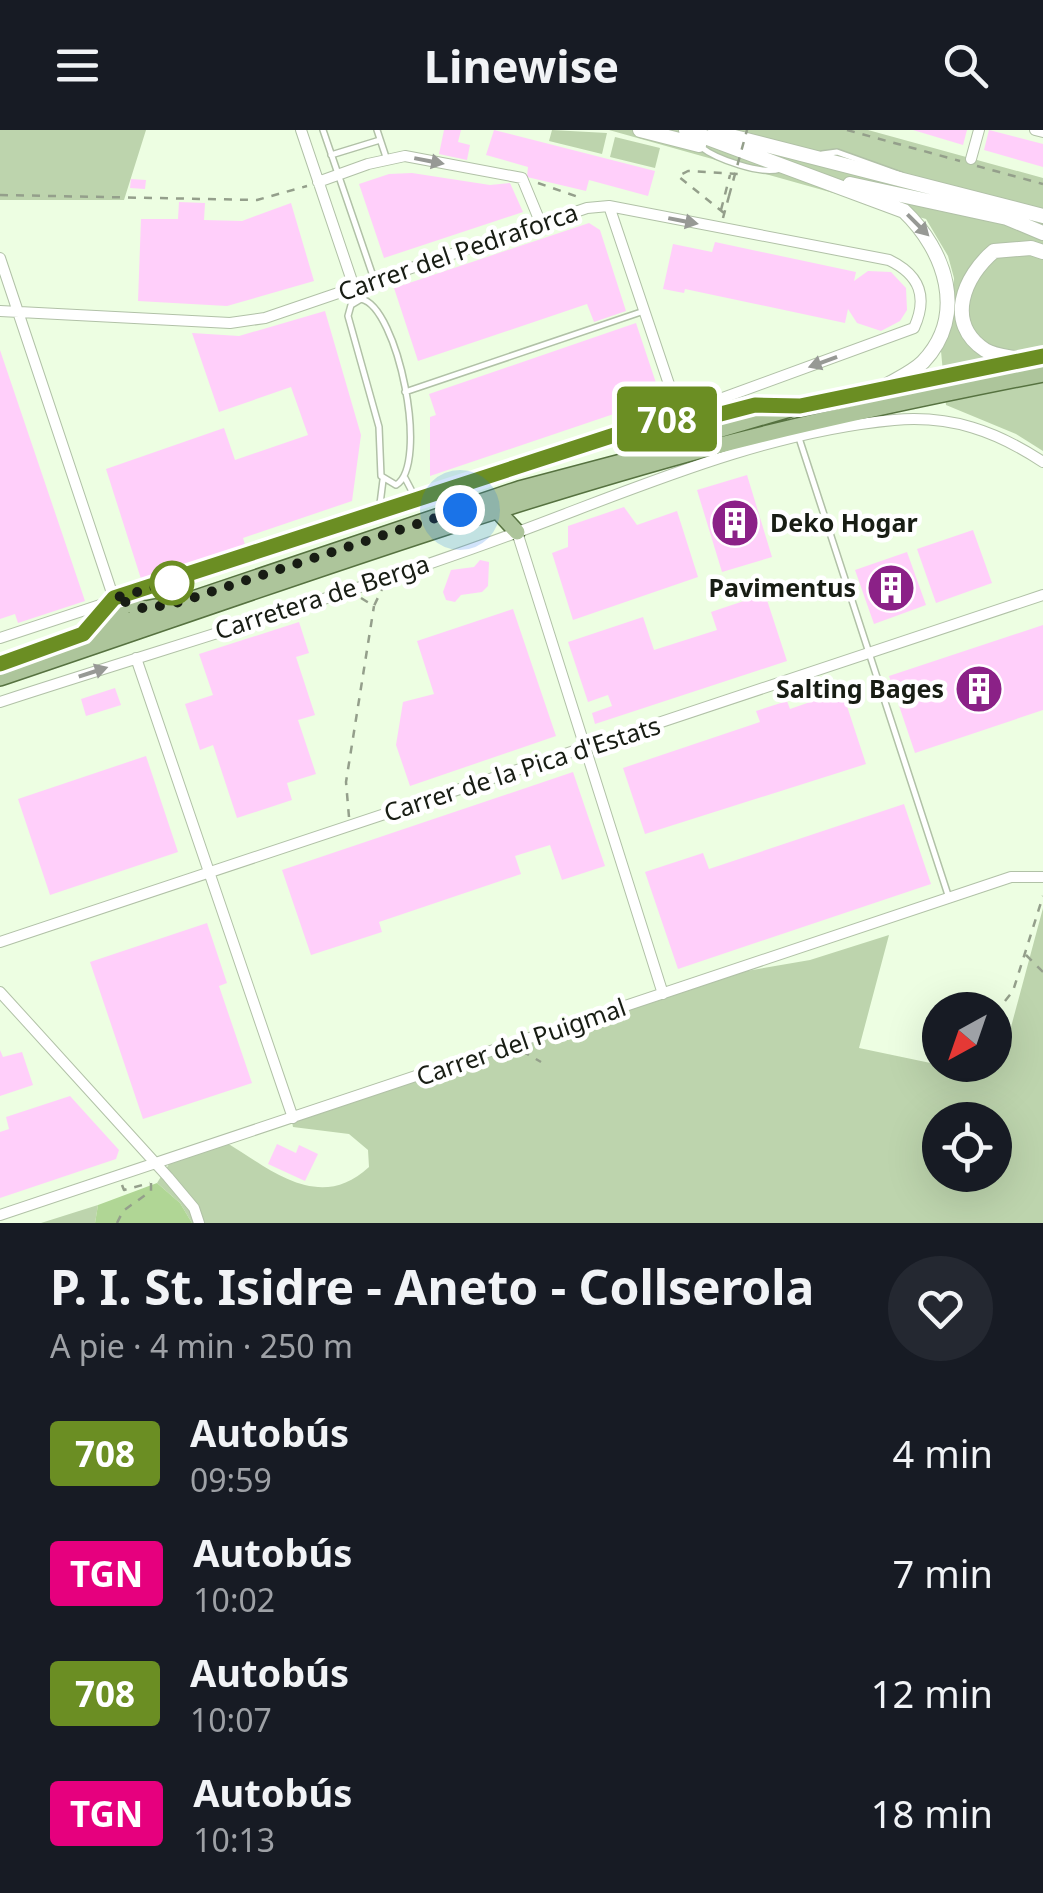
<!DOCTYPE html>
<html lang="es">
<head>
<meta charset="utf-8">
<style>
  :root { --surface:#171b24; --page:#242831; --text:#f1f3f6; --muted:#9ea1a6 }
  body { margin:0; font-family:"Noto Sans",sans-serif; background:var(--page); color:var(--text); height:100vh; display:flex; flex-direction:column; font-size:38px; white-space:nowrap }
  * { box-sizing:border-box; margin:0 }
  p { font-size:32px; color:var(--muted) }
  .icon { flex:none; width:55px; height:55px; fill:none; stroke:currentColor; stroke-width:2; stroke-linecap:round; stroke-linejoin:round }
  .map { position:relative; height:1093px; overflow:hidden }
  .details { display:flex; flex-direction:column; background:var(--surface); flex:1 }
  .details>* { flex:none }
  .badge { padding:0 20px; border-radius:8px; font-size:35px; line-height:65px }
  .needle { width:65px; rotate:220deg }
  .fabs { position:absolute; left:922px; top:862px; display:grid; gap:20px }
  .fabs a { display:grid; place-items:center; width:90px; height:90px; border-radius:50%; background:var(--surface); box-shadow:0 10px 40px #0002; font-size:50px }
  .you { position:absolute; width:50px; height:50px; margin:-25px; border:8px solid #fff; border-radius:50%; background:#1a73e8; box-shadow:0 0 0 15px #1a73e833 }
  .map>.badge { position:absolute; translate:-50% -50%; box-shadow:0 0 0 5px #fff }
  .round { display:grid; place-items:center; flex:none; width:105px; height:105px; border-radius:52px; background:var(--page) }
  .headline { display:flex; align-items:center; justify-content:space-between; height:170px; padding:0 50px }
  h1 { font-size:48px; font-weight:700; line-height:75px }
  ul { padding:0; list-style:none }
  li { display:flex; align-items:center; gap:30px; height:120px; padding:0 50px }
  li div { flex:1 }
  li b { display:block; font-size:38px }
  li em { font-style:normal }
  li .badge { min-width:110px; font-weight:700; text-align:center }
  header { display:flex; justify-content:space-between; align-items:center; height:130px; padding:0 50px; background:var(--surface); font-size:45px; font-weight:700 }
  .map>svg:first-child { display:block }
</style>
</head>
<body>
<header><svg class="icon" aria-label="menu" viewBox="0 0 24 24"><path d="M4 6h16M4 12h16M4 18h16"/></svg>Linewise<svg class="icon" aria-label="search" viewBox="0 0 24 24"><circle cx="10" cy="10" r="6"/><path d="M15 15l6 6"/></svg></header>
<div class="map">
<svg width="1043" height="1093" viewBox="0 0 1043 1093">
  <rect width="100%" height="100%" fill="#edfee2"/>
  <path fill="#bdd4ad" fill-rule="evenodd" d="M0,0H146L124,70H0Z
    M552,0L607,3L602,24L549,11Z
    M609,0H868L1043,48V321L1016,304L946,275L941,221L953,191L954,148L948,126L926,89Z
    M615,7L660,18L655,38L610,27Z
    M1043,778V1093H192L180,1073L157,1053L171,1031L227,1013C271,1040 320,1083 369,1037L368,1020L349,1004L293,997L292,992L741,842L810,830L889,805L859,918L940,935H995V927L1004,923ZM940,990H995V1045H940Z
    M98,1075L95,1093H41Z"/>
  <path fill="#b0d695" d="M157,1053L180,1073L192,1093H95L98,1075Z"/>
  <path fill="#ffcffa" d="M444,0H461L458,12L470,15L467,30L439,24Z
    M494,0L655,41L648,66L589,50L586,61L527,47L528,37L486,25Z
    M913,0H967L963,15Z
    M989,0L1043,14V37L984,20Z
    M412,43L490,55L510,53L523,82L384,128L359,54L389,44Z
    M131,49L146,50L145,59L130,58Z
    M179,72L205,73L204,90L242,91L291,73L314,151L227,176L138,171L141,89H178Z
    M589,93L600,100L626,181L594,192L587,174L418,231L394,158Z
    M715,112L856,142L854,151L868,141L891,142L906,158L907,180L900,191L881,201L857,193L848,179L845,193L685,159L684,163L663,159L673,114L712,122Z
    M325,181L361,305L352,371L243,408L246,418L142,452L106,339L224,298L235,330L308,305L291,257L219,282L192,203L239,206Z
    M636,193L661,268L430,346V287L436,285L429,264Z
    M0,220L85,471L18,493L15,484L0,489Z
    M747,345L772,427L722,442L697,360Z
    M624,377L637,395L677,381L698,447L573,490L552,423L568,417V396Z
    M973,400L992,453L936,473L917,419Z
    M907,422L926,475L874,494L855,440Z
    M480,430L489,432L488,456L482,462L461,465L455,472L446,470L443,462L451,440L474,437Z
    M765,464L787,531L595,594L592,583L612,576L608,565L588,572L568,512L643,487L654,520L717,500L711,482Z
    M513,479L556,606L410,656L396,615L403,572L434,564L417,511Z
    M299,492L309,523L296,527L315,585L298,590L316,644L287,653L292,670L237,688L213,615L200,620L185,574L213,565L199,524Z
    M1043,495V580L915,623L889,546Z
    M115,558L121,575L86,586L81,569Z
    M842,561L866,634L645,704L623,638L760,592L756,581L787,571L790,579Z
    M146,626L178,722L50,765L18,669Z
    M573,642L605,736L562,750L550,715L515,726L521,744L379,792L382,802L311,825L282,740Z
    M904,674L931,754L678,839L645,742L703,723L709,739Z
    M207,793L227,853L219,856L252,953L143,989L90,832Z
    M0,920L3,927L22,922L33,955L0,966Z
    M70,966L119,1020L116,1029L0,1068V1002L9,999L6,987Z
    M277,1014L296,1023L299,1015L318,1024L305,1051L268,1034Z"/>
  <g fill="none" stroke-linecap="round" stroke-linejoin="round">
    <g stroke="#b1c1a7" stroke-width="8">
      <path id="lane" d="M323,0L374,149
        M377,0L386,27
        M701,17C716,29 761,45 780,39
        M822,24L837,22L901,45
        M331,25L380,10
        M361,169C398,176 430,335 396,355L381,346L379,297L348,186L351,175Z
        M405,262L644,181
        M799,308L948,765
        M405,348L416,369
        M379,382L383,350"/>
    </g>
    <g stroke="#b1c1a7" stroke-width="12">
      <path id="street" d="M301,0L354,157
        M1035,0L1043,2
        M971,29L979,0
        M318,52L368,34L405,26L522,48L541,94
        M609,76L679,284
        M0,128L114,469
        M0,181L230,193L265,188L587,78L609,76L889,130C920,145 928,167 914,198L679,284L0,508
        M517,402L663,864
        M136,528L293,988
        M0,572C172,516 348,465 518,402C639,357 764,302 894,290C951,285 996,301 1043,332
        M0,812L1043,465
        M0,862L168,1047L194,1078L199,1093
        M0,1085L1011,747H1043"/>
    </g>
    <g stroke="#b1c1a7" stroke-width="16">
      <path id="secondary" d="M640,0L699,15
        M686,0L904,81C945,120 968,185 923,232C913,242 897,249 884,257
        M715,2L1043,86
        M850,54L1007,88L1043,103
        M1023,230C1012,227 994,226 985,220C944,193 964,146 994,121L1031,118L1043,122"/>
    </g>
    <g stroke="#567240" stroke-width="18">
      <path id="primary" d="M679,284L690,292L755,275L781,276
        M684,310L800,276L1043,226
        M493,376L517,402
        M115,498L124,473
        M86,501L114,469L145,479L155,477
        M0,534L519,359L693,313
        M0,548C235,469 470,383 709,318C819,289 931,266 1043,244"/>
    </g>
    <path stroke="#949f8b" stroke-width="2.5" stroke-dasharray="8 8" stroke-linecap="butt" d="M847,0L960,31
      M977,36L1043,54
      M538,53L581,68
      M0,65L257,70L307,56
      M721,80L730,45
      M724,83L678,46L688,41L739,44
      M723,88L729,66
      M361,468L374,476L382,459
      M349,687L346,652L374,476
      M1026,825L1043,842
      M1005,871L1013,861L1043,766
      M522,921L541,932
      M122,1055L124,1060L150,1053
      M117,1093L123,1081L151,1061V1053"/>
    <use href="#lane" stroke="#fff" stroke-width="5"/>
    <use href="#street" stroke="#fff" stroke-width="10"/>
    <use href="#secondary" stroke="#fff" stroke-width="14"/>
    <use href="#primary" stroke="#adc59b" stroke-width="15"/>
    <path stroke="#949f8b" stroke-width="2.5" stroke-dasharray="8 8" stroke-linecap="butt" d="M729,66L747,0"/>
  </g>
  <defs><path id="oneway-solid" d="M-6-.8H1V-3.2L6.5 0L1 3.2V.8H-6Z" transform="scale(2.5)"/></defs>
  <g fill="#979995">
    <use href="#oneway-solid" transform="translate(429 31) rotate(11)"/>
    <use href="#oneway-solid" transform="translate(683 91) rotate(11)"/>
    <use href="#oneway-solid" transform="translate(918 95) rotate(45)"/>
    <use href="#oneway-solid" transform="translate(823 232) rotate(160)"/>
    <use href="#oneway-solid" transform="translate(93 542) rotate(-18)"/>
  </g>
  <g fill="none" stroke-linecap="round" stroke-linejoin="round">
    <g stroke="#fff" stroke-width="22">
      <path id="line" d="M0,534L83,504L114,468L679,284L690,292L755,275L800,276L1043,226"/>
    </g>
    <use href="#line" stroke="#6b8e23" stroke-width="15"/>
    <path stroke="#181d14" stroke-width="10" stroke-dasharray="0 18" d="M172,453L114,468L145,479L180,472L460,380"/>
  </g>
  <defs>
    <g id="building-disc" transform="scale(2.5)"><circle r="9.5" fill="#8b2187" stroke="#fff"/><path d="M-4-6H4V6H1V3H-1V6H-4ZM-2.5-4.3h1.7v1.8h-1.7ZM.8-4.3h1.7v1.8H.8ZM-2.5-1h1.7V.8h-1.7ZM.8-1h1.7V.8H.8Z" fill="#fff"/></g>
  </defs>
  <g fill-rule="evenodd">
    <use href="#building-disc" x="735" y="393"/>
    <use href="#building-disc" x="891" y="458"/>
    <use href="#building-disc" x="979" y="559"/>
  </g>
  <circle fill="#fff" stroke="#6b8e23" stroke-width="5" cx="172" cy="453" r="20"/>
  <g text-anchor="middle" stroke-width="9" stroke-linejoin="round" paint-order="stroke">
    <g font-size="25" fill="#181d14" stroke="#fff">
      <text transform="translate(458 122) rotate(-19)" y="9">Carrer del Pedraforca</text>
      <text transform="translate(322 467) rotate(-18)" y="9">Carretera de Berga</text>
      <text transform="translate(522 639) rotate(-18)" y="9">Carrer de la Pica d'Estats</text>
      <text transform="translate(521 912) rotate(-19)" y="9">Carrer del Puigmal</text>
    </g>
    <g font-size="25" font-weight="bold" fill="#181d14" stroke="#fff" text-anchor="end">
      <text x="770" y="402" text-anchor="start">Deko Hogar</text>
      <text x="856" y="467">Pavimentus</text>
      <text x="944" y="568">Salting Bages</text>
    </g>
  </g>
</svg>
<div class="fabs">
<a><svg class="needle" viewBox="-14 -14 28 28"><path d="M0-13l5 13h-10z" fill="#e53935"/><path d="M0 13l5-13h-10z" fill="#9ea1a6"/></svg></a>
<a><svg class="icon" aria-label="locate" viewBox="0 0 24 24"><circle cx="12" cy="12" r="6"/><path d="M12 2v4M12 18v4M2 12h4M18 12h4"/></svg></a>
</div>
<div class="you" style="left:460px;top:380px"></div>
<b class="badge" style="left:667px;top:289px;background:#6b8e23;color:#fff">708</b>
</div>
<section class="details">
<div class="headline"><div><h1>P. I. St. Isidre - Aneto - Collserola</h1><p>A pie · 4 min · 250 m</p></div><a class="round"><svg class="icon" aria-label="heart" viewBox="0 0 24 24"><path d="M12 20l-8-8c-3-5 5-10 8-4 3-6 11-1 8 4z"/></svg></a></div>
<ul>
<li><span class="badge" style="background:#6b8e23;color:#fff">708</span><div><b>Autobús</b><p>09:59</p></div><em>4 min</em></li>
<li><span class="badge" style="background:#e6007e;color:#fff">TGN</span><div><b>Autobús</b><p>10:02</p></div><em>7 min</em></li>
<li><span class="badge" style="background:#6b8e23;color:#fff">708</span><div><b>Autobús</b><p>10:07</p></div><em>12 min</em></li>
<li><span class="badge" style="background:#e6007e;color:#fff">TGN</span><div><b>Autobús</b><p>10:13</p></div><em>18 min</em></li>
</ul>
</section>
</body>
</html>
